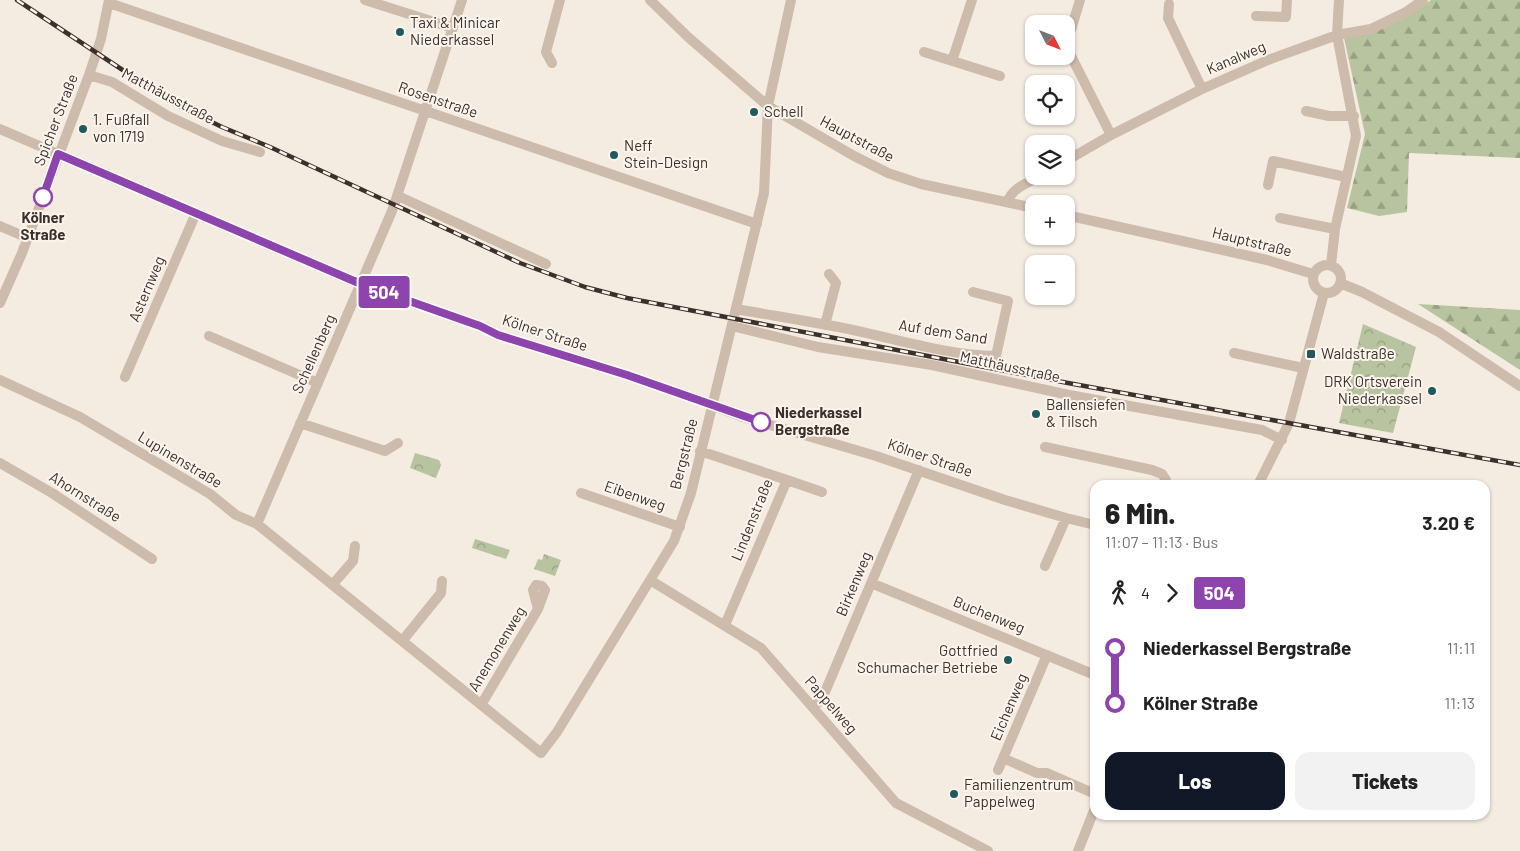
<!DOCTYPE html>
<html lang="de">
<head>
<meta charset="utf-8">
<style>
  :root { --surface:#fff; --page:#f2f2f2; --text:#222; --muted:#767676; --accent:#111827 }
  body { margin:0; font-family:Barlow,sans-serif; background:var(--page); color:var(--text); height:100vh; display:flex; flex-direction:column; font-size:19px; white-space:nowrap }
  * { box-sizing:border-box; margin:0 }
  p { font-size:16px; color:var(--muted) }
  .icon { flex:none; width:28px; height:28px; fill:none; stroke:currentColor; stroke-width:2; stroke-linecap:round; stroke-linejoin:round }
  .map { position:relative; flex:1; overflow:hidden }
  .drawer { position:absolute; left:1090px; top:480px; width:400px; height:340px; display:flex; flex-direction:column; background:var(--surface); border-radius:15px; box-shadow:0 1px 4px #0004 }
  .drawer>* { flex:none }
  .badge { padding:0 10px; border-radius:4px; font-size:18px; line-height:32px }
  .needle { width:32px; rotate:132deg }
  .tools { position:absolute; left:1025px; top:15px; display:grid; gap:10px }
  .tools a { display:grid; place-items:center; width:50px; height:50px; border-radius:10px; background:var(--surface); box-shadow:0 1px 4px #0004; font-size:25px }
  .map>.badge { position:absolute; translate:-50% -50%; box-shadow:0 0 0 2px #fff }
  .legs { display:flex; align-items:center; gap:8px; height:55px; padding:0 15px; font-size:16px }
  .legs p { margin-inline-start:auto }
  .summary { display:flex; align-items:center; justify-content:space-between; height:85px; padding:0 15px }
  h1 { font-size:28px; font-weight:800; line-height:38px }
  .cta { display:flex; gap:10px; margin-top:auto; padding:10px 15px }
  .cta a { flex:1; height:58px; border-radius:15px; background:var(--accent); color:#fff; font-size:20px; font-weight:800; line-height:58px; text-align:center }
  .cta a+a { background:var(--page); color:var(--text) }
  ul { padding:0 15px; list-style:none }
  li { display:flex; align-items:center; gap:18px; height:55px; font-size:19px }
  li i { display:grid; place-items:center; width:8px; height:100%; margin:0 6px; background:currentColor }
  li i::after { content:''; width:12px; height:12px; margin:-6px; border:4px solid; border-radius:50%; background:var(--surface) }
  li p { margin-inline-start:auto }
  li:first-child i { background:linear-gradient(#0000 50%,currentColor 0) }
  li:last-child i { background:linear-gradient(currentColor 50%,#0000 0) }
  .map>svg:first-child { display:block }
</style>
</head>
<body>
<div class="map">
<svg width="1520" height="851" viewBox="0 0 1520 851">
  <defs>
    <pattern id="forest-firs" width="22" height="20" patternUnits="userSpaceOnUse" patternTransform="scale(1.25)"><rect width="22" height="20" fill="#b8c4a0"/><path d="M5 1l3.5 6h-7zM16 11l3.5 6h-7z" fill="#97a083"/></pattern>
    <pattern id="park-crowns" width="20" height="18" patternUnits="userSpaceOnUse" patternTransform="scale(1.25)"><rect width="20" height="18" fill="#b8c4a0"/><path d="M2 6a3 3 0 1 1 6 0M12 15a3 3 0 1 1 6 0" fill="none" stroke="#97a083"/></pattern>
  </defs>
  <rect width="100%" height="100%" fill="#f4ebe1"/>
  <path fill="url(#forest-firs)" d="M1431,0H1520V158L1409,153L1407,212L1379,216L1347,208L1365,134L1344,38L1401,20Z
    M1418,304L1520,310V370Z"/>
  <path fill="url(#park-crowns)" d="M1363,324L1416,347L1393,433L1339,423Z
    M415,453L439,460L441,465L436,478L410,468Z
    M475,539L510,550L506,559L472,548Z
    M544,554L561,560L555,576L534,569L538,559L542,560Z"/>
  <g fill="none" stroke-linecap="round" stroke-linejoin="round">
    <path stroke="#cdbbac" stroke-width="10" d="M365,0L453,28
      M650,0L688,37L768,106L854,156L888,173L921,184L1034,208
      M1080,0L1066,46L1111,135
      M109,3L757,224
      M1169,4L1168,18L1202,89
      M1256,16L1286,17L1287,0
      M924,52L1000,76
      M952,61L972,0
      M552,63L546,52L560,0
      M89,75L112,82L168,116L222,141L260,152
      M1306,111L1329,116H1354
      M0,129L361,284L480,326L499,335L627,375L688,396L743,417L876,456L1005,500L1066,518L1095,525
      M1066,161L1111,135L1202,89L1268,60L1337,35L1371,29L1406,12L1423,0
      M1268,185L1273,161L1346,177
      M398,196L546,264
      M1008,202C1011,188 1028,183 1040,176
      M1066,215L1267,260L1313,274
      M1280,218L1335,229
      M0,226L28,238
      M1313 279a14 14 0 1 1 28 0a14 14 0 1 1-28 0Z
      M1331,265L1335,229L1356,136L1337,35L1339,0
      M1340,283L1362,292L1439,332L1520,386
      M0,303L22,253L89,75L101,39L109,0
      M736,309C775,316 814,322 853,330C900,340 947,355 996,356L1008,301L973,292
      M825,325L836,283L829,274
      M732,326L818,347L932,365L1069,395L1262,430L1282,440
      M209,336L318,383
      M1234,353L1303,368
      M125,377L196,213
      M0,380L80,417L210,494L236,515L257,524L541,753L557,732L674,541L691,493L764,193L768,106L791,0
      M300,423L385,451L398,443
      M1045,447L1152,470L1162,474L1166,480L1165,485
      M700,451L787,480L725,625
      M0,463L52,493L152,559
      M787,480L822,492
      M1258,485L1289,423L1324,293
      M581,493L680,527
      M257,524L392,211L462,0
      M1045,566L1066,518
      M650,580L761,648L896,803L988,851
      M871,583L1095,675
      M333,584L353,561L355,546
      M403,640L441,593L442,581
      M481,705L538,609L545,590L542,586L536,585L533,590L538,609
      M813,707L822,699L919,470
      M1003,758L1037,773H1047L1095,794
      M998,770L1047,655
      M1078,851L1095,808"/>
    <g stroke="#3b302b" stroke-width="4.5">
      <path id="rail" d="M17,0L171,102L222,127L270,147L520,263L585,287L627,298L1068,383L1520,465"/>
    </g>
    <use href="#rail" stroke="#fbf5ee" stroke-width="2.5" stroke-dasharray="8" stroke-linecap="butt"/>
  </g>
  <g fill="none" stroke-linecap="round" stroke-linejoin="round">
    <g stroke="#fff" stroke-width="11">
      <path id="line-1" d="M43,197L58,154L361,284L480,326L498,335L627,375L761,422"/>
    </g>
    <use href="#line-1" stroke="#8e44ad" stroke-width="8"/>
  </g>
  <g fill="#1f5a5e" stroke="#fbf5ee" stroke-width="2">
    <circle cx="400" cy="32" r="5"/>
    <circle cx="754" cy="112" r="5"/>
    <circle cx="83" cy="129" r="5"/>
    <circle cx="614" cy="155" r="5"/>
    <rect x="1306" y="349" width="10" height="10" rx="2.5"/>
    <circle cx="1432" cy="391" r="5"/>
    <circle cx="1036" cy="414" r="5"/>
    <circle cx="1008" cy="660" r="5"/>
    <circle cx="954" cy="794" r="5"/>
  </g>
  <g fill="#fff" stroke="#8e44ad" stroke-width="2.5">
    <circle cx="43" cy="197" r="9"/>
    <circle cx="761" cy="422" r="9"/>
  </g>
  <g text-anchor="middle" stroke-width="4" stroke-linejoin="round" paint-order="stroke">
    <g font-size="15" fill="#3b302b" stroke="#fbf5ee" text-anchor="start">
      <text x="410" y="28">Taxi &amp; Minicar<tspan x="410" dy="17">Niederkassel</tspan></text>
      <text x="764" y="117">Schell</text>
      <text x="93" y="125">1. Fußfall<tspan x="93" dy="17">von 1719</tspan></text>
      <text x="624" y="151">Neff<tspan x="624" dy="17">Stein-Design</tspan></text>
      <text x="1321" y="359">Waldstraße</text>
      <text x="1422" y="387" text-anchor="end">DRK Ortsverein<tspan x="1422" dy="17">Niederkassel</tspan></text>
      <text x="1046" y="410">Ballensiefen<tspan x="1046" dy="17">&amp; Tilsch</tspan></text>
      <text x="998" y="656" text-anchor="end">Gottfried<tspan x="998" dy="17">Schumacher Betriebe</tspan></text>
      <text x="964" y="790">Familienzentrum<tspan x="964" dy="17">Pappelweg</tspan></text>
    </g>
    <g font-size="15" fill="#3b302b" stroke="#fbf5ee">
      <text transform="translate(1236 58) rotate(-23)" y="5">Kanalweg</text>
      <text transform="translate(168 96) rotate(28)" y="5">Matthäusstraße</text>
      <text transform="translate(438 100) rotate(19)" y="5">Rosenstraße</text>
      <text transform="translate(56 120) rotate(-69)" y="5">Spicher Straße</text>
      <text transform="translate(857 139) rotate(28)" y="5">Hauptstraße</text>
      <text transform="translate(1252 242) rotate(14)" y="5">Hauptstraße</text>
      <text transform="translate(147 289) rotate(-67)" y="5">Asternweg</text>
      <text transform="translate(943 332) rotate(9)" y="5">Auf dem Sand</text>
      <text transform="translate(545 333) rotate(18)" y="5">Kölner Straße</text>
      <text transform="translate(314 354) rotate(-66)" y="5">Schellenberg</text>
      <text transform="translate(1010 367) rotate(12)" y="5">Matthäusstraße</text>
      <text transform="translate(684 454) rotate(-76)" y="5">Bergstraße</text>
      <text transform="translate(930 458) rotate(19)" y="5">Kölner Straße</text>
      <text transform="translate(180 460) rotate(31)" y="5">Lupinenstraße</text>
      <text transform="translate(635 496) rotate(19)" y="5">Eibenweg</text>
      <text transform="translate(85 497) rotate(32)" y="5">Ahornstraße</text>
      <text transform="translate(752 520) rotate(-68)" y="5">Lindenstraße</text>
      <text transform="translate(854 584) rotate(-67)" y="5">Birkenweg</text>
      <text transform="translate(989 615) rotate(22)" y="5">Buchenweg</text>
      <text transform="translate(497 649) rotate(-59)" y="5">Anemonenweg</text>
      <text transform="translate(831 705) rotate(49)" y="5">Pappelweg</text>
      <text transform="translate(1009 707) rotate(-67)" y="5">Eichenweg</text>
    </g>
    <g font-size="15" font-weight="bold" fill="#3b302b" stroke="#fbf5ee">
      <text x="43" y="223">Kölner<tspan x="43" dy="17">Straße</tspan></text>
      <text x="775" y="418" text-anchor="start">Niederkassel<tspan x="775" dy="17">Bergstraße</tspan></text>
    </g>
  </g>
</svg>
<div class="tools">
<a><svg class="needle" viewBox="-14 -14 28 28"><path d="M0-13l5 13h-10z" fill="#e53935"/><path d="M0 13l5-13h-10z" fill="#767676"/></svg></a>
<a><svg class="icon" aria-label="locate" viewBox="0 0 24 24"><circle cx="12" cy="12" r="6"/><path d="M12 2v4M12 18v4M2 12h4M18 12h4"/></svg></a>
<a><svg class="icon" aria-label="layers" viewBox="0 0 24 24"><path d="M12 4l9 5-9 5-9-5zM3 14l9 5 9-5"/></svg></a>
<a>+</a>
<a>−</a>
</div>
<b class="badge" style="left:384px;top:292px;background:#8e44ad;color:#fff">504</b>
<section class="drawer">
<div class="summary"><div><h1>6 Min.</h1><p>11:07 – 11:13 · Bus</p></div><b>3.20 €</b></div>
<div class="legs"><svg class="icon" aria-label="walk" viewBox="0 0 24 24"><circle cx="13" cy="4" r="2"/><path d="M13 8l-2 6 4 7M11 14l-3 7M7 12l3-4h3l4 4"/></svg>4<svg class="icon" aria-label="forward" viewBox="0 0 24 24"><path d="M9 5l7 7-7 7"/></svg><b class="badge" style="background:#8e44ad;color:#fff">504</b></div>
<ul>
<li><i style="color:#8e44ad"></i><b>Niederkassel Bergstraße</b><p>11:11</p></li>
<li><i style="color:#8e44ad"></i><b>Kölner Straße</b><p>11:13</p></li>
</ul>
<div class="cta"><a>Los</a><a>Tickets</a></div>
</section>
</div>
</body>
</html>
